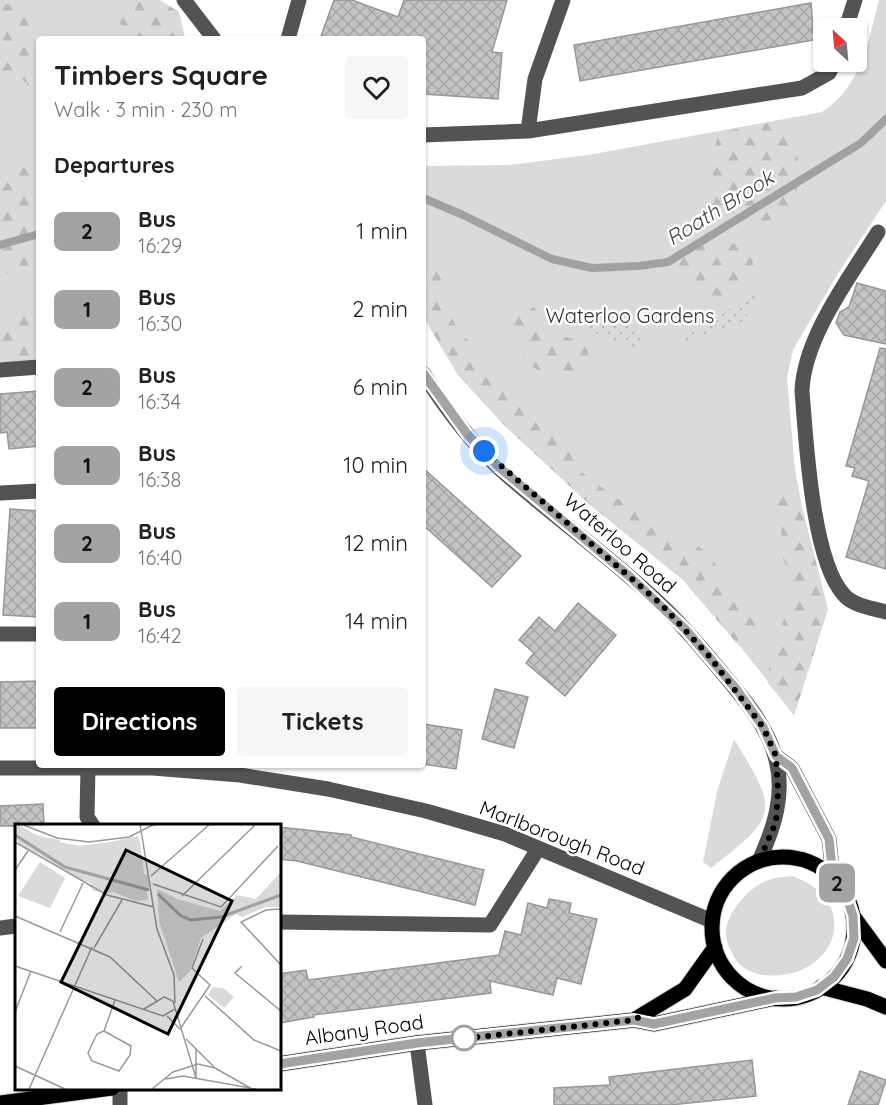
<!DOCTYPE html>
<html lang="en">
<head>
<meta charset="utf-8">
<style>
  :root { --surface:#fff; --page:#f6f6f6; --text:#202124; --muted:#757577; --accent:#000 }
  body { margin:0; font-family:Quicksand,sans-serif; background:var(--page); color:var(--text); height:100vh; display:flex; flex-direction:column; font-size:22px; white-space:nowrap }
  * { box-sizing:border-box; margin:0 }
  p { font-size:20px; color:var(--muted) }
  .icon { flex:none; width:33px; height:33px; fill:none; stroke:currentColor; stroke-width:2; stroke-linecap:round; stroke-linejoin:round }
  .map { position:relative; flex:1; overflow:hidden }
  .details { position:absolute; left:36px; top:36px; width:390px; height:732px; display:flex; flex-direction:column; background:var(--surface); border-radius:6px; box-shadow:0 2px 4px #0004 }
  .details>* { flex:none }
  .badge { padding:0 12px; border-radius:9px; font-size:21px; line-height:39px }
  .needle { width:39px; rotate:334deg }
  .buttons { position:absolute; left:813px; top:18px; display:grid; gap:12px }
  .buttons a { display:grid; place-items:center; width:54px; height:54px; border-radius:6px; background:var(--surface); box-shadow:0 2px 4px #0004; font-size:30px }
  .you { position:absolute; width:30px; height:30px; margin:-15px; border:4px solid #fff; border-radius:50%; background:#1a73e8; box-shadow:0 0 0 9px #1a73e833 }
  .map>.badge { position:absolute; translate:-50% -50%; box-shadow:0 0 0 3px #fff }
  h2 { padding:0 18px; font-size:22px; line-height:54px }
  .round { display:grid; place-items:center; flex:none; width:63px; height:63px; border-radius:6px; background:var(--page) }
  .head { display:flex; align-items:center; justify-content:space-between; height:102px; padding:0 18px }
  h1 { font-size:28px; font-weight:700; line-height:45px }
  .primary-button { display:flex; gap:12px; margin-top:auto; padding:12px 18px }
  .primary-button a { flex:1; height:69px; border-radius:6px; background:var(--accent); color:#fff; font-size:24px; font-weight:700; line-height:69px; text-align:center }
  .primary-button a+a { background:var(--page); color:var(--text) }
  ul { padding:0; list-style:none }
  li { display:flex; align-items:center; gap:18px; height:78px; padding:0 18px }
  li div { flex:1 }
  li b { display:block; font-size:22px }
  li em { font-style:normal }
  li .badge { min-width:66px; font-weight:700; text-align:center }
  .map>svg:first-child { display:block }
</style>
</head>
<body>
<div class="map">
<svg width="886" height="1105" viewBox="0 0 886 1105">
  <defs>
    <pattern id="forest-firs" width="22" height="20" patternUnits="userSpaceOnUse" patternTransform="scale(1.5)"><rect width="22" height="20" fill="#dadada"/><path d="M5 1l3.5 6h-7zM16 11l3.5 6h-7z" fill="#b9b9b9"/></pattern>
    <pattern id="garden-dots" width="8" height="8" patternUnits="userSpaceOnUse" patternTransform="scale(1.5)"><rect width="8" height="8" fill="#dadada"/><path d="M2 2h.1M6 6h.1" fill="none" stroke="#b9b9b9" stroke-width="1.8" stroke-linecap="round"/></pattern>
    <pattern id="building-cross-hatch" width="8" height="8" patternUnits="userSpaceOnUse" patternTransform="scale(1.5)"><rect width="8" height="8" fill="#c3c3c3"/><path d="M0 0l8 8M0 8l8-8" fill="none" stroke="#a6a6a6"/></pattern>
  </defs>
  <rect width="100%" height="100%" fill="#fff"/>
  <path fill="#dadada" d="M0,0H151L181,39H39V337L0,339Z
    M879,0H886V201L837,275L793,350L787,378L795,469L805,523L828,609L794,715L722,623L682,579L589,504L505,426L458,375L423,316V166L510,165L588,155L822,112C861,87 868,42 879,0Z
    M734,739C778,811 780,815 711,868L703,862L717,792Z
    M792,876C866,902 835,983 763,975C754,974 741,968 736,960C731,952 725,941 726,930C728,911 751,885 769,880C776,877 784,877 792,876Z"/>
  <path fill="url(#forest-firs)" d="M113,0H160L179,12L185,37L133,39L131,28L120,24L112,11Z
    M5,4H21L30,15V30L39,46V128L28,111L27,83L18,76L9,81L0,79V61L7,51L8,42L0,41V5Z
    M775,122L790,129L798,140L797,200L788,216L771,225L717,208L712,205L713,151L720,132Z
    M22,167L39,175V284L22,280L13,270L0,277V170Z
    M680,241L726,242L747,247C751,254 755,260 752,269C748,281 724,300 710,297C706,297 703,291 700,289C685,279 677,270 669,254Z
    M423,264L442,271L446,281L439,291L456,327L521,397L535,417L568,449L579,470L617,499L636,504L653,514L660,526L673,535L693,542L711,556L729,590L759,622L760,634L752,643L739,646L682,579L589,504L505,426L458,375L423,316Z
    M515,303C534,303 543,313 548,331C562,337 578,338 589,348L587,361C561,382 551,379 524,361L520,331L507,321L509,311Z
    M0,310C36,314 39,322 39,356L34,362L0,369Z
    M778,487L799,495L828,609L794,715L767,682L771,657L782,624L793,601L795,585L780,552L782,525L769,512V491Z"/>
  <path fill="url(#garden-dots)" d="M758,293L747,315L750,321L680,344L683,329H698L721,319L719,315Z
    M625,314L638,333L647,341L634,348L592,332L587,324Z"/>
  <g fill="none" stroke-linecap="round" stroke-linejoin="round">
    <path stroke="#a1a1a1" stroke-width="8" d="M423,198L463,215L552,259L592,268L639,266L668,262L861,143L886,119
      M0,245L39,234"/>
  </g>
  <path fill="url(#building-cross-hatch)" stroke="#979797" stroke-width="1.5" d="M334,0H352L398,17L404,0H507L492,52L502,53L498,99L423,94V39H320Z
    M811,3L814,40L580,81L574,45Z
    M857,283L886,291V344L844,335L836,323L840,312L849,307Z
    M880,348L886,349V569L846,557L869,481L852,476L855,468L846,466Z
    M39,391V446L9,449L7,432L0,433V394Z
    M423,468L521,556L492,587L423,525Z
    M10,509L39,511V617L3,615Z
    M578,603L616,635L565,696L526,663L534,653L519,640L539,617L555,631Z
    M39,681V728H0V682Z
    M495,689L528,697L514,748L482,739Z
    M423,724L462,730L456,769L423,764Z
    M43,804L44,826H0V806Z
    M279,827L351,835V837L484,870L475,905L297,861L279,859Z
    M549,899L571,903L569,913L597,919L581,984L557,978L553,995L490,981L491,993L313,1015L314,1017L279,1023V974L306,970L308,980L499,955L505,931L521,935L528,903L547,908Z
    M752,1060L756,1096L670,1105H554V1088L610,1085L609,1077Z
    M860,1071L886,1080L878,1105H848Z"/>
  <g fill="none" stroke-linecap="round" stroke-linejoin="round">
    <g stroke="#dbdbdb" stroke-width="17">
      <path id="major" d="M712 928a71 71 0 1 1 142 0a71 71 0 1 1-142 0Z
        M853,916L886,961
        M821,987L867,999L886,1007
        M634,1020L685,989L715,947
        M279,1064L417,1043L634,1020L654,1024L775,998
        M0,1103L112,1088"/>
    </g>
    <path stroke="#535353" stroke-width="15" d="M184,0L214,39
      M846,28L855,0
      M288,39L299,0
      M528,131L535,79L563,0
      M423,135L528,131L802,88L829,73L835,62
      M878,232C850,277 804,337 802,391C806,439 812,561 844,595C854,606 872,608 886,612
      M0,370L39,367
      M423,373C445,408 470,441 500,469C552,516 610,556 660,604C684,626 704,651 724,675C744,699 767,726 775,756C786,793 774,828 759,861
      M0,493L39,491
      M0,634H39
      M776,756L792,768L829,839L833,877
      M88,767L87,817L93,826
      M0,768H153L240,775L328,789L426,811L505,834L712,921
      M279,922L490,925L538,849
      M0,928L16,926
      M417,1043L425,1105
      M120,1105V1088"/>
    <use href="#major" stroke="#000" stroke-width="15"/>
  </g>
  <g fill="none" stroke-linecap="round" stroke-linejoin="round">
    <g stroke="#fff" stroke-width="14">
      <path id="line" d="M279,1064L417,1043L634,1020L654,1024L775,998L796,997L817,990L834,977L847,959L854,938L853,916L846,895L833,877L829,839L792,768L776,756L763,727L737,690L686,630L629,576L500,468L467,434L423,373"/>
    </g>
    <use href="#line" stroke="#a3a3a5" stroke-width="9"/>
    <path stroke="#000" stroke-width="6" stroke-dasharray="0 10.8" d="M464,1038L460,1039L634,1020L673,998L695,977L715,947L712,921L725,887L740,872L759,861L776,822L778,792L776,756L763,727L709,656L661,604L484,451"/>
  </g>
  <circle fill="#fff" stroke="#a3a3a5" stroke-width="3" cx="464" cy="1038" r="12"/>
  <g text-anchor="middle" stroke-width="5" stroke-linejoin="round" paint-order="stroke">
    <g font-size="20" fill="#313131" stroke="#fff">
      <text x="630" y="323">Waterloo Gardens</text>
    </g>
    <g font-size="20" fill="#000" stroke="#fff">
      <text transform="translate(620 543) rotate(41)" y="7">Waterloo Road</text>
      <text transform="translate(562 838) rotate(21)" y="7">Marlborough Road</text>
      <text transform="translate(364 1030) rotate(-8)" y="7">Albany Road</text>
    </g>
    <g font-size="21" font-style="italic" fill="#424242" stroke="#fff">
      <text transform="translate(720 208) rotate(-32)" y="7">Roath Brook</text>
    </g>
  </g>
  <g transform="translate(15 824)">
    <rect width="266" height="266" fill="#fff"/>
    <path d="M0,1L33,16L64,22L118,15L125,18L133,76L121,77L60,53L0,15ZM25,38L50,54L35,84L3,72ZM265,49V83H251L227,93L221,90L186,114L175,147L164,158L144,97L142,65L162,75L205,87L222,71L241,75ZM198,163L208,164L219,173L209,184L193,171Z" fill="#dadada"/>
    <path d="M4,1L23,12L45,16V22L40,23L23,13H11L2,6ZM3,11L24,20L36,30L19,29L3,19ZM123,12L126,24L119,21L88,26L76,22ZM51,20L75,23L61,26L67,29L86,27L87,41L82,44L66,38L58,30L60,27L48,22ZM72,43L91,49L104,47L117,59L99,62L85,54L81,57L95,64L96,69L79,67L74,62L80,57L75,53L60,55L64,44ZM133,50L134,62L128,76L113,75L128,59L126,53ZM143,81L148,84L153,116L164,134V147L147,106Z" fill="#dadada"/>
    <path fill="none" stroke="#a1a1a1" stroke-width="3" d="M0,11L50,43L134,66M143,70L166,92L176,96L206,93L266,71"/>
    <path fill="none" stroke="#999" stroke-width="1.5" d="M6,0L42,14L74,18L114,13L140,0M125,0L142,105L159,151L160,179M0,18L92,71L139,83M0,46L13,27M136,52L195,0M138,60L206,83L263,22M167,72L240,1M266,85L251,86L226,98L266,141M0,92L95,133L143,178M45,108L68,59M79,124L107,76M0,142L148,192L160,185M227,142L220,149L266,187M190,172L239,216L266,227M129,185L149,173L158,177L181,254M0,188L16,147M152,192L165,205M165,205L195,161L177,144L188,115M89,207L116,222L115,231L104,247L77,237L73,229L82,210L89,207L100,176M171,215L199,243M181,225V254M0,242L50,265M151,255L168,252L241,265M14,265L77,123M137,265L158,248L183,240L200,244L237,265"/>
    <path fill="#000" fill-opacity="0.15" stroke="#000" stroke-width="3" d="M111,26L217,77L153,210L46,158Z"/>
    <rect width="266" height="266" fill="none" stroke="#000" stroke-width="3"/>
  </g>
</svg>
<div class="buttons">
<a><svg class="needle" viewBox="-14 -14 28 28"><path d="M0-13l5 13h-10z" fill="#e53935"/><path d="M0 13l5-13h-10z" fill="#757577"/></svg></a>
</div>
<div class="you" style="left:484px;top:451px"></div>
<b class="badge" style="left:837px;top:883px;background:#a3a3a5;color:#111">2</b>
<section class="details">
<div class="head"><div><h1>Timbers Square</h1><p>Walk · 3 min · 230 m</p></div><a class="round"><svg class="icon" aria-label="heart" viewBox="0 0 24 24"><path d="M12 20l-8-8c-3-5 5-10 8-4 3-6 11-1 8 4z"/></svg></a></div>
<h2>Departures</h2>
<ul>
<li><span class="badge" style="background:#a3a3a5;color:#111">2</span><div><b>Bus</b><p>16:29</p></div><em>1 min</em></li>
<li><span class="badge" style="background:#a3a3a5;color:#111">1</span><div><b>Bus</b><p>16:30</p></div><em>2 min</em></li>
<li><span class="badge" style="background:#a3a3a5;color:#111">2</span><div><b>Bus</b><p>16:34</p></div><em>6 min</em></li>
<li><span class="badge" style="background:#a3a3a5;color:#111">1</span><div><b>Bus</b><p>16:38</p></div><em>10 min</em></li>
<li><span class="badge" style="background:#a3a3a5;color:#111">2</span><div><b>Bus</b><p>16:40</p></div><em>12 min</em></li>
<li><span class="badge" style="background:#a3a3a5;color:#111">1</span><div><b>Bus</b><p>16:42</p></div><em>14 min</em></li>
</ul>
<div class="primary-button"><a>Directions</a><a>Tickets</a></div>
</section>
</div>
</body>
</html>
